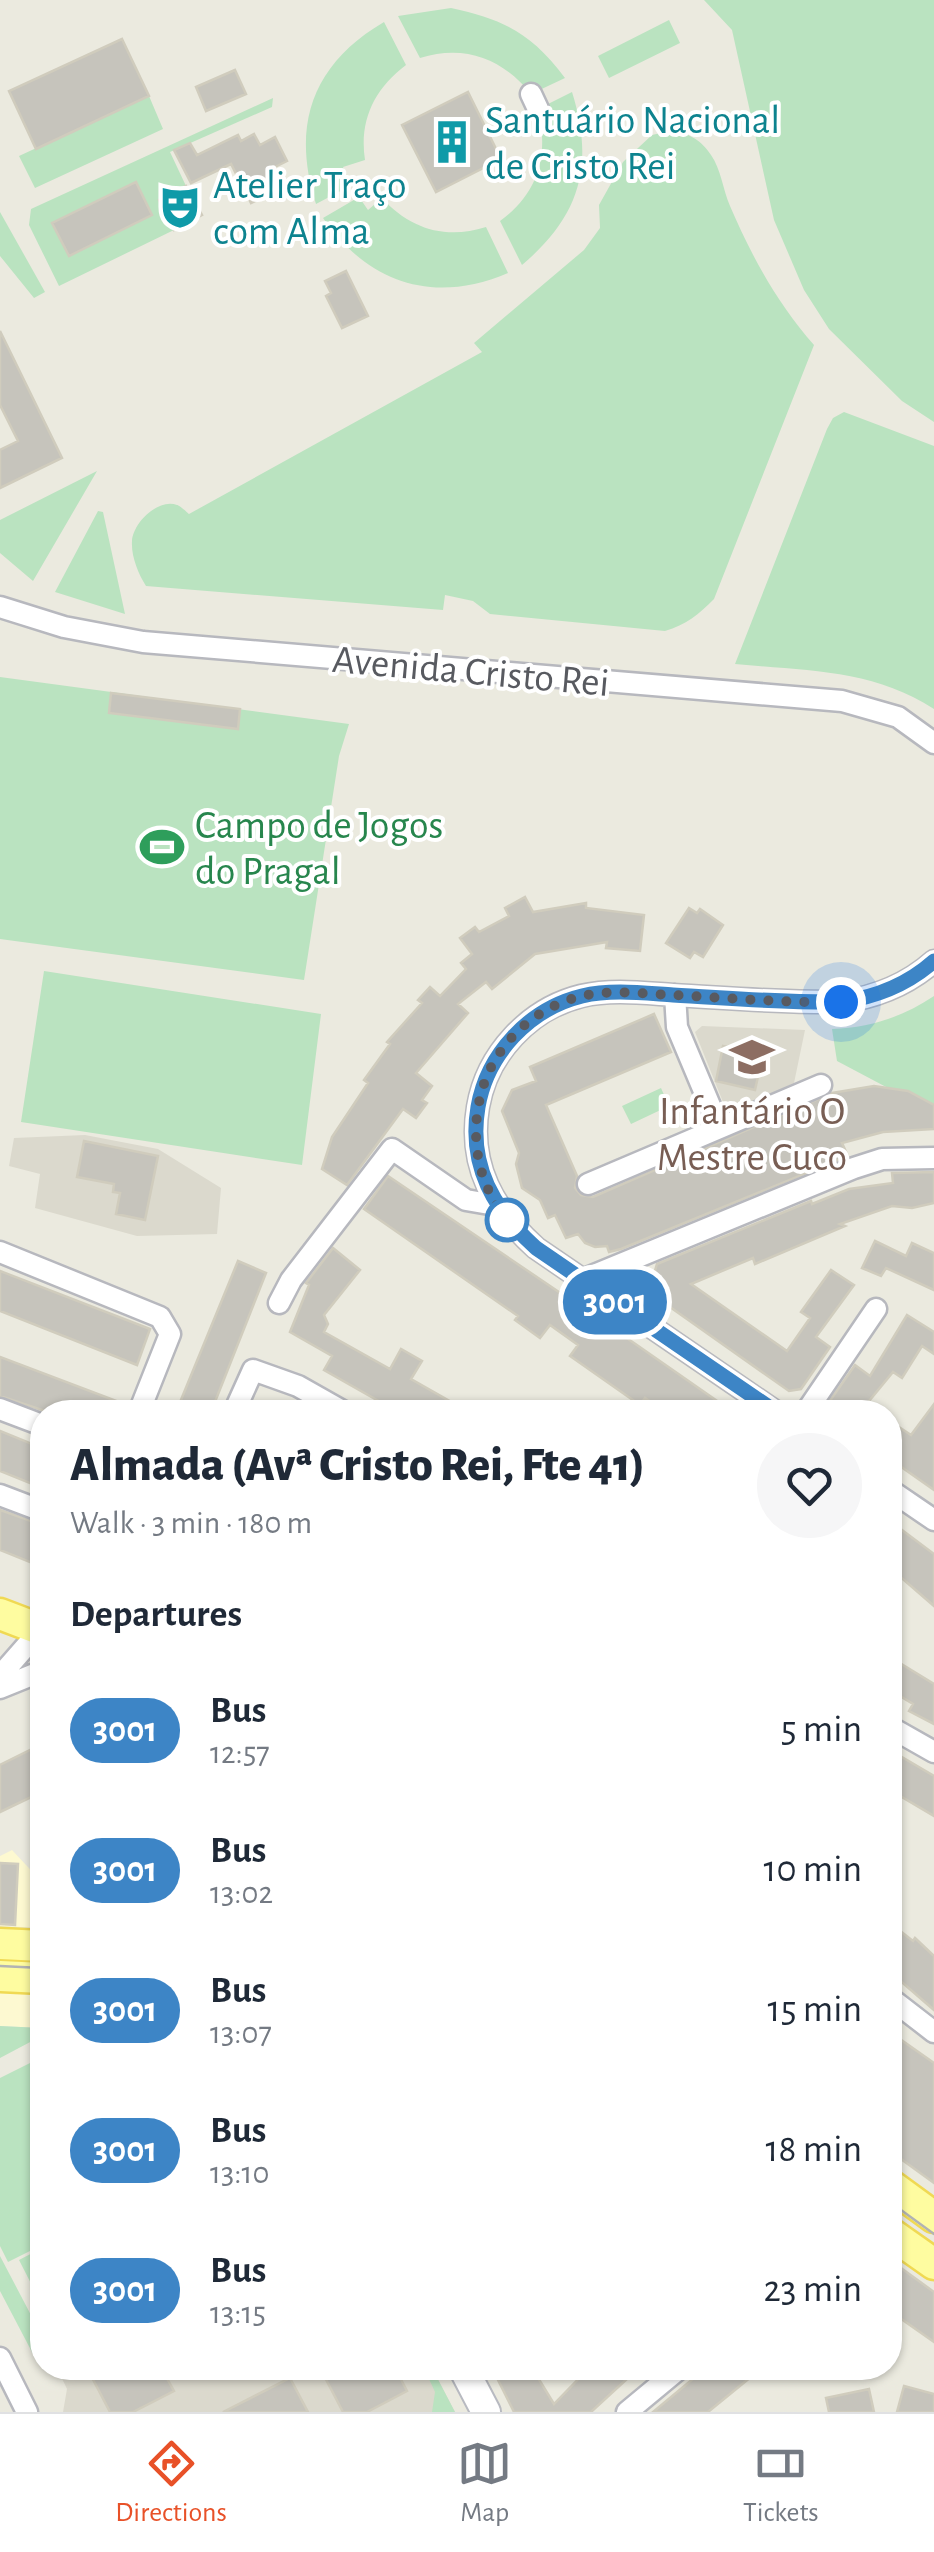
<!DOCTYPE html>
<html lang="en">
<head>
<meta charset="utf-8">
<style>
  :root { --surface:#fff; --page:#f6f6f7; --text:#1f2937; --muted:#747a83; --line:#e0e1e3; --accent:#e85128 }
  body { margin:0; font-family:"Alegreya Sans",sans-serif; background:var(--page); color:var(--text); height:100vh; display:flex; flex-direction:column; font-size:38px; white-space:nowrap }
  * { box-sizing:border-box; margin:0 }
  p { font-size:32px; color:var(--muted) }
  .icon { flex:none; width:55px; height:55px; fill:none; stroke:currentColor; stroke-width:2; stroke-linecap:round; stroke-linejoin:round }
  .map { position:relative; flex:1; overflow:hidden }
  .drawer { position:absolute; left:30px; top:1400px; width:872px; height:980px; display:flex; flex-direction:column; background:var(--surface); border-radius:40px; box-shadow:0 2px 8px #0004 }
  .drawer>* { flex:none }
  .badge { padding:0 20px; border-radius:32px; font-size:35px; line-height:65px }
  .you { position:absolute; width:50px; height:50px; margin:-25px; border:8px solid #fff; border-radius:50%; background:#1a73e8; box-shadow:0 0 0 15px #1a73e833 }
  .map>.badge { position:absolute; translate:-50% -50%; box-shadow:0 0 0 5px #fff }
  h2 { padding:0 40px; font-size:38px; line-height:90px }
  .round { display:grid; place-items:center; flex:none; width:105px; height:105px; border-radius:52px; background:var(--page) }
  .summary { display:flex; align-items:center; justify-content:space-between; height:170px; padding:0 40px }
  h1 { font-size:48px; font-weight:800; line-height:75px }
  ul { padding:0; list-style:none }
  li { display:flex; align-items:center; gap:30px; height:140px; padding:0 40px }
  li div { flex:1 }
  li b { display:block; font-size:38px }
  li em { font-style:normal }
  li .badge { min-width:110px; font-weight:700; text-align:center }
  .tab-bar { display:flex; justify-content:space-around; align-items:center; height:140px; border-top:2px solid var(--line); background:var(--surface); font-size:28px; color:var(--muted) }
  .tab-bar a { display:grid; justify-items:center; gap:5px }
  .tab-bar .active { color:var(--accent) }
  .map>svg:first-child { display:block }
</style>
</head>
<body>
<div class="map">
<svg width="934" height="2412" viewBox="0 0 934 2412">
  <rect width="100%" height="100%" fill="#ebeadf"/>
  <path fill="#fdf9d1" d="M12,1850L42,1882V1928L0,1926V1856Z
    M0,1991L41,1992L42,2028L0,2026Z"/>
  <path fill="#dbd9cd" d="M702,1026L805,1030L794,1083L740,1108L723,1102L695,1032Z
    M85,1135L158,1149L221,1188L217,1234L137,1236L35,1208L40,1174L9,1166L14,1138Z
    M57,2368H432L455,2412H63L67,2389Z"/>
  <path fill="#bae3c0" d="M704,0H934V422L902,401L829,329L804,290L774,220L732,30Z
    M451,8C505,20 531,33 565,78L531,94C502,58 464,44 420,58L398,16Z
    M669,20L680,43L609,78L598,56Z
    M384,22L406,65C374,89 359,121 365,160L343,167L350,186L316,204C291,126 312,64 384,22Z
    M572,92C595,165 580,216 522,265L500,221C539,193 549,154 538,109Z
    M149,96L163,129L35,188L19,156Z
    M273,98L272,107L170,152L186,186L159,200L174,230L59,286L29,225L31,209Z
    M674,130C691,135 701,140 711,155C721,169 723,190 730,206C752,257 777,303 814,345L714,599C699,614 686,625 665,631L490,614L473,601L445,595L443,610L146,586C138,573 131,556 132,541C133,523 158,498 177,505C179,505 188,513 189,514L482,352L474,343L584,250L600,228L599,205L623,162L652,135Z
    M359,197L368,210L382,198C410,229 446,240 486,227L508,273C433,305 368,283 323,218Z
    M0,212L45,292L34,298L0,256Z
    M844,412L934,446V709C872,669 806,671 735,664L827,429L833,418Z
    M97,471L33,581L0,553V520Z
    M98,511L103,512L125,614L55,592Z
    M0,677L349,724L339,756L304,980L0,939Z
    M44,971L321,1014L302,1165L21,1122Z
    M934,996V1105L908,1091L888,1088L837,1061L832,1029C869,1028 903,1017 934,996Z
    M661,1088L669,1106L631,1124L622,1106Z
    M0,2026L42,2028V2055L34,2040L0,2058Z
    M38,2059L42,2068V2245L8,2262L0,2246V2078Z
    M42,2248V2300L40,2301L19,2260Z
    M0,2256L32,2317L42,2313V2358L33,2354L0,2291Z
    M424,2368H432L455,2412H432L435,2392Z"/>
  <path fill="#c6c4bc" stroke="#d0ccbd" stroke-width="2.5" d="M122,39L149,96L36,149L9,91Z
    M235,70L246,94L206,111L196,87Z
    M468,92L501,159L436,192L402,125Z
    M254,134L260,145L275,137L287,161L271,169L281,188L251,203L231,164L191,183L174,150L190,143L197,155L238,135L241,141Z
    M136,182L152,215L69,256L52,223Z
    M186,186L202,215L174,230L159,200Z
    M346,271L368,316L342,328L326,296L331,293L325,281Z
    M0,331L62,458L0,488V450L18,441L0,405Z
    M111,693L240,709L238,729L109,713Z
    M525,897L533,912L586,903V908L644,915L640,951L606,948L607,942L535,954L492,989L486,982L458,1004L468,1013L416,1073L432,1086L422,1100L427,1103L416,1118L403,1109L347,1185L322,1169L332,1137L368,1083L364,1080L390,1044L387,1042L422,1003L418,1000L430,987L440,996L466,969L461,963L472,954L460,938L475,927L479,932L509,916L505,908Z
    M689,908L697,913L700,909L723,925L703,957L694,952L690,958L666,943Z
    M654,1014L671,1052L546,1105L577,1176L575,1188L581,1195L593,1197L832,1093L874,1086L908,1091L934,1105V1129L883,1132L842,1143L848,1156L621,1249L609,1252L607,1246L595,1247L585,1243L578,1234L566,1238L555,1215L548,1218L540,1200L522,1188L516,1164L519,1153L502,1111L512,1090L536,1081L530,1067Z
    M723,1046L763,1054L755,1090L716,1081Z
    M84,1141L158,1156L145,1220L116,1214L120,1193L113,1192L114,1184L77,1177Z
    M934,1172V1203L912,1208L892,1206L840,1224L845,1226L755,1264L753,1258L691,1284L787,1351L810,1318L801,1312L831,1270L854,1285L816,1337L830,1347L801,1389L789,1391L670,1307L654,1292L651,1284L657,1264L811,1201L812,1204L849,1189L893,1183L892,1173Z
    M388,1176L634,1343L733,1412H665L645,1398L640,1405L570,1356L578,1345L550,1325L540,1338L515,1320L518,1316L364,1209Z
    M875,1241L906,1256L912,1243L934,1253V1290L886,1268L881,1276L862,1268Z
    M333,1248L360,1270L324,1315L328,1324L324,1332L390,1369L401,1349L422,1361L411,1379L469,1412H398L324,1370L332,1356L290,1332L309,1285L306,1283Z
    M238,1261L266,1273L211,1412H176Z
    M0,1271L150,1329L137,1365L0,1311Z
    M907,1315L934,1332V1354L922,1346L902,1378L893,1372L860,1412H822L855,1365L870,1376Z
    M0,1357L127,1405L125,1412H48L0,1396Z
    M934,1404V1490L890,1459V1421L911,1435Z
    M0,1431L42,1448V1488L0,1471Z
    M0,1510L42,1525V1567L0,1550Z
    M890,1521L934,1554V1606L890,1568Z
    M890,1657L934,1684V1724L909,1711L913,1704L890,1690Z
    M42,1744V1792L0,1812V1765Z
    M890,1750L934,1776V1816L890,1790Z
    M0,1863L18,1864L15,1925L0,1924Z
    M890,1923L913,1941L915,1938L934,1956V2010L890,1972Z
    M890,2032L934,2063V2183L890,2151Z
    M890,2260L934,2292V2342L890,2311Z
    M87,2368H161L174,2391L133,2412H110Z
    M320,2368H395L407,2391L367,2412H343Z
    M492,2368H532L554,2404L589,2368H639L591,2412H514Z
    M706,2368H762L708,2412H653Z
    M290,2378L308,2412H223Z
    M904,2386L934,2394V2412H897Z
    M869,2389L874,2412H829L826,2398Z"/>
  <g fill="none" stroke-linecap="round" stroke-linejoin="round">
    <g stroke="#b7b8be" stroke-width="25">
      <path id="street" d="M531,94L538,109
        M0,607L64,627L143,642L842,701L898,717L934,743
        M675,995L677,1027L719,1127
        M588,1184L821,1085
        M0,1252L160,1317L170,1334L139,1412
        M582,1280L854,1168L882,1159L934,1158
        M279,1303L291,1280L392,1149L466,1200L495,1205
        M0,1409L42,1425
        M234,1412L253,1370L298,1386L344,1412
        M776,1412L536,1248C494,1210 468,1166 478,1107C487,1054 529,1009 581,996C611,989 643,993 673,995C729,998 785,1003 841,1002C877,997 907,985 934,961
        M806,1412L876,1309
        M890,1490L934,1520
        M0,1495L42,1511
        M0,1676L42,1628
        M0,1688L42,1671
        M890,1727L934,1752
        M890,1998L934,2032
        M0,2358L27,2412
        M627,2412L680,2368"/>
    </g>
    <g stroke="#b8bac1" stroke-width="32">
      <path id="secondary" d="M463,2368L486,2412"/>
    </g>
    <g stroke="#f0d953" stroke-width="35">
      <path id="primary" d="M0,1614L42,1630
        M0,1944L42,1946
        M0,1976L42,1978
        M890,2185L934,2217
        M890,2233L934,2264"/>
    </g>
    <use href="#street" stroke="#fff" stroke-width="20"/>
    <use href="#secondary" stroke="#fff" stroke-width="28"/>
    <use href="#primary" stroke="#fefca0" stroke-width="30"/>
    <path stroke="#b2b3b3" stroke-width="2.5" d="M0,1966L42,1968
      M890,2202L934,2234"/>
  </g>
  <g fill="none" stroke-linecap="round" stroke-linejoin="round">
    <g stroke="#fff" stroke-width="22">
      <path id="line" d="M776,1412L536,1248C494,1210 468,1166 478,1107C487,1054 529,1009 582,996C611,989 643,993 673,995C729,998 785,1003 841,1002C877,997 907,985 934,961"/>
    </g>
    <use href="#line" stroke="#3d85c6" stroke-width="15"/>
    <path stroke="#585a60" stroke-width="10" stroke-dasharray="0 18" d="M507,1220C479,1185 470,1142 480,1098C491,1048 532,1008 582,996C612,989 644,994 673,995C729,998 785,1003 841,1002"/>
  </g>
  <defs>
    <g id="building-bare" transform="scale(3.45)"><path d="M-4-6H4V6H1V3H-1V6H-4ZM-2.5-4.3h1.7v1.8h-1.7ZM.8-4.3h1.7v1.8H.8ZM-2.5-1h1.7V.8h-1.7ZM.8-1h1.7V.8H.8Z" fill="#0f9aa8" stroke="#fff" stroke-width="2.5" paint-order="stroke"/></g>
    <g id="theatre-bare" transform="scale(3.45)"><path d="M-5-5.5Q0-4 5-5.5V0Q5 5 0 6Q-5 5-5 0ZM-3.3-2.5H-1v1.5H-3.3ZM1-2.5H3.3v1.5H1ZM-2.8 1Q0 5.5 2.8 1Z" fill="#0f9aa8" stroke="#fff" stroke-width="2.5" paint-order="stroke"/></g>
    <g id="stadium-bare" transform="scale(3.45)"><path d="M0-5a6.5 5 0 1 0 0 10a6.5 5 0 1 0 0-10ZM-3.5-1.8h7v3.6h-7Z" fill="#2e9e5b" stroke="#fff" stroke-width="2.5" paint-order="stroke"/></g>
    <g id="school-bare" transform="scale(3.45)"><path d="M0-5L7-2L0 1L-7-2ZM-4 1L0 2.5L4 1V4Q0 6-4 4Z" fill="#8d6e63" stroke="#fff" stroke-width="2.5" paint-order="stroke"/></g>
  </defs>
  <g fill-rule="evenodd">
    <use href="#building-bare" x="452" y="142"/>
    <use href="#theatre-bare" x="180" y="207"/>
    <use href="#stadium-bare" x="162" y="847"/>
    <use href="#school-bare" x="752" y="1057"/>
  </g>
  <circle fill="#fff" stroke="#3d85c6" stroke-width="5" cx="507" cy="1220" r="20"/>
  <g text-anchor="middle" stroke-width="8" stroke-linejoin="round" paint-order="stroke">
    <g font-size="40" fill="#0d838f" stroke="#fff" text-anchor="start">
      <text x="485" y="133">Santuário Nacional<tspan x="485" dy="46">de Cristo Rei</tspan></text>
      <text x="213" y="198">Atelier Traço<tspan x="213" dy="46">com Alma</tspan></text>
    </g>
    <g font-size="40" fill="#585a60" stroke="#fff">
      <text transform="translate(471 670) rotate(5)" y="14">Avenida Cristo Rei</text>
    </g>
    <g font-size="40" fill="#27864d" stroke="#fff" text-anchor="start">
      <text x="195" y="838">Campo de Jogos<tspan x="195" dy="46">do Pragal</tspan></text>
    </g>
    <g font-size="40" fill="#785e54" stroke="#fff">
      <text x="752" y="1124">Infantário O<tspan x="752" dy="46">Mestre Cuco</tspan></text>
    </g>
  </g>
</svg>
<div class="you" style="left:841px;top:1002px"></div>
<b class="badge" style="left:615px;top:1302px;background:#3d85c6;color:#fff">3001</b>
<section class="drawer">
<div class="summary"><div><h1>Almada (Avª Cristo Rei, Fte 41)</h1><p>Walk · 3 min · 180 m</p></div><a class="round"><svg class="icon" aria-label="heart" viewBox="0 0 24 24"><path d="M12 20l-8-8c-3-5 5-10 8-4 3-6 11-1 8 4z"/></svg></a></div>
<h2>Departures</h2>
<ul>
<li><span class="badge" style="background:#3d85c6;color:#fff">3001</span><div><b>Bus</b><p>12:57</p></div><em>5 min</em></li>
<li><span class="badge" style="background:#3d85c6;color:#fff">3001</span><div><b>Bus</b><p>13:02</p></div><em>10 min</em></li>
<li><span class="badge" style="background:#3d85c6;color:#fff">3001</span><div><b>Bus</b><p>13:07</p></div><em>15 min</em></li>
<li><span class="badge" style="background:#3d85c6;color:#fff">3001</span><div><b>Bus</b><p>13:10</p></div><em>18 min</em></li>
<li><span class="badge" style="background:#3d85c6;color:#fff">3001</span><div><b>Bus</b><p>13:15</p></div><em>23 min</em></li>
</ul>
</section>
</div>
<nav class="tab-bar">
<a class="active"><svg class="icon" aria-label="directions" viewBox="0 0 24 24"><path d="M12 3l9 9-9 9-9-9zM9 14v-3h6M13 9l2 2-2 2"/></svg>Directions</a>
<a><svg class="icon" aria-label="map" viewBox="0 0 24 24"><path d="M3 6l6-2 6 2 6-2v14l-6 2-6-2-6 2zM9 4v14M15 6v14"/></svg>Map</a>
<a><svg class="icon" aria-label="tickets" viewBox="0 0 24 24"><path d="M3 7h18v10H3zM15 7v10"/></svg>Tickets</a>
</nav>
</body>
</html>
